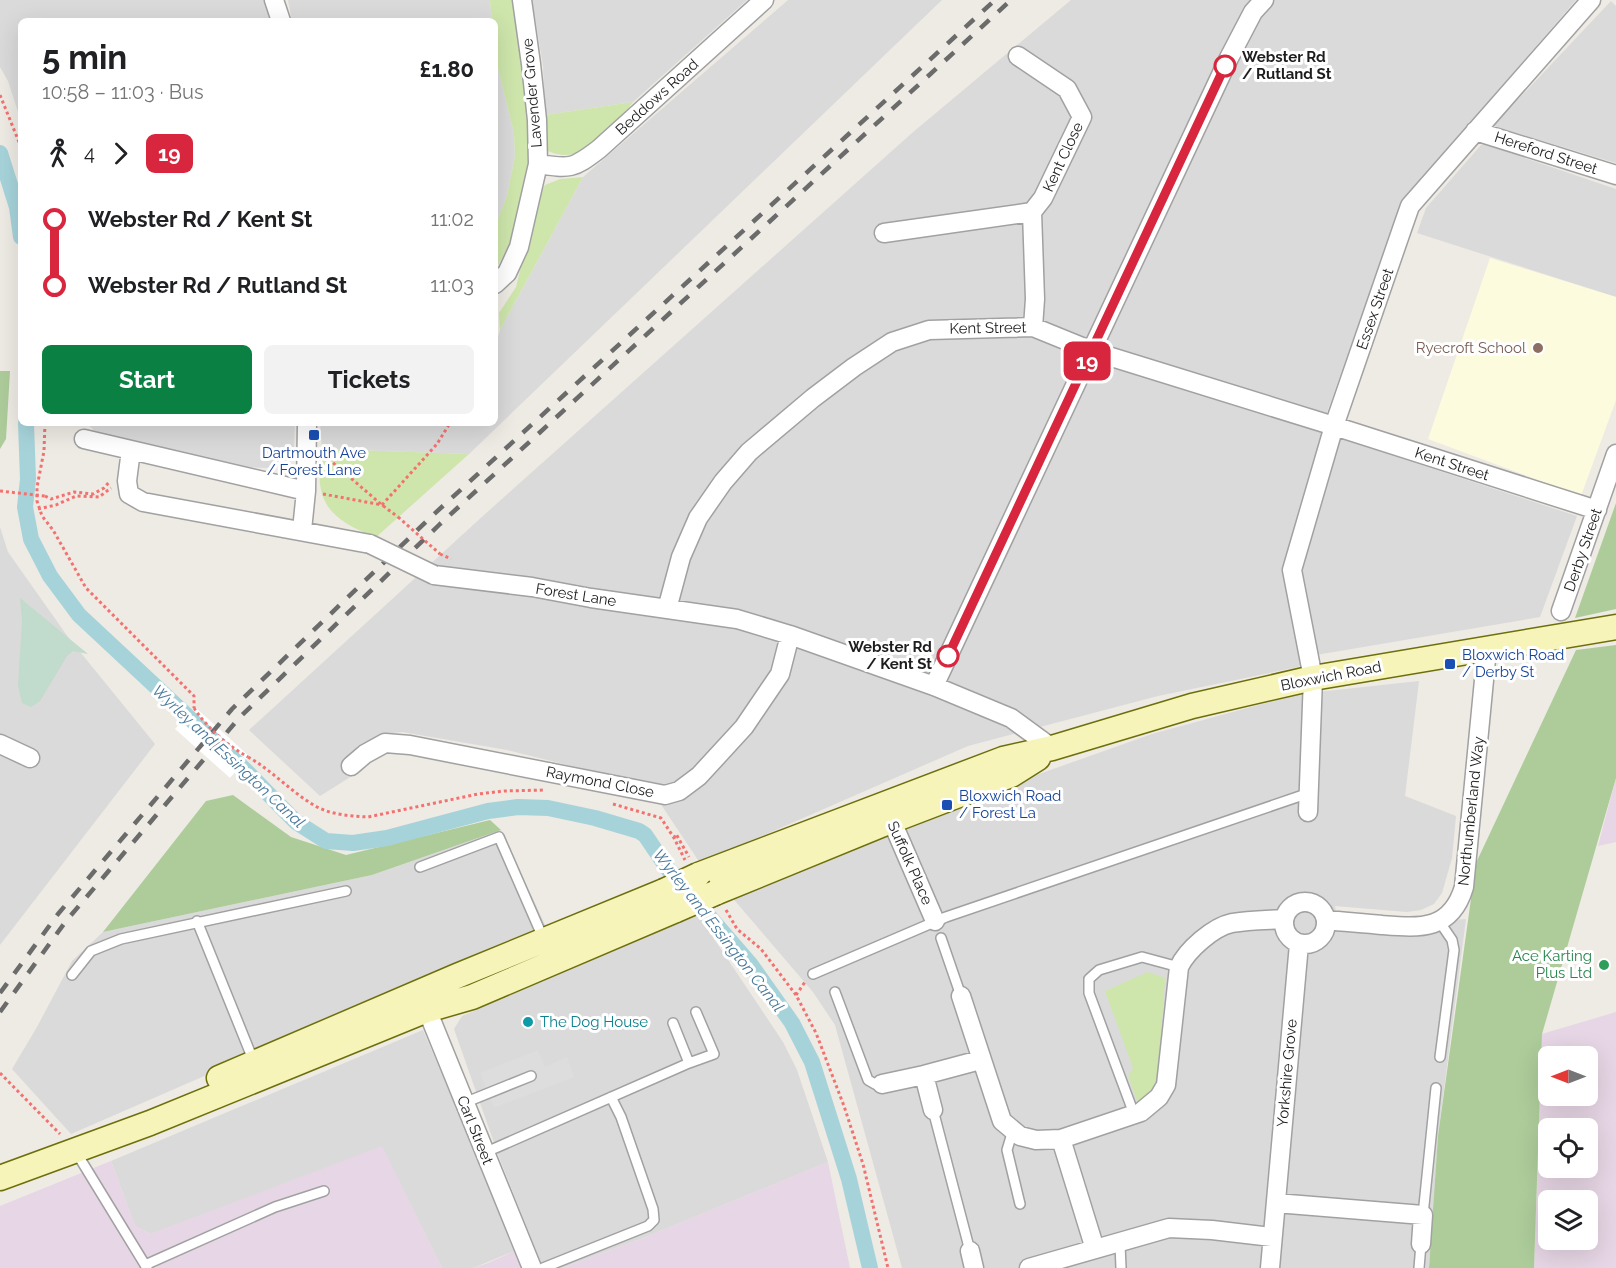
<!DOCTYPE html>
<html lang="en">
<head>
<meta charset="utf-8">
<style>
  :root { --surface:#fff; --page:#f2f2f2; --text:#202124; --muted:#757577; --accent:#0b8043 }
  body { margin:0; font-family:Raleway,sans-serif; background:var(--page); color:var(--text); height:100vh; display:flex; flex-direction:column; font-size:22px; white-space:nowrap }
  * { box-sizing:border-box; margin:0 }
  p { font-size:20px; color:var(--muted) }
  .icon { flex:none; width:33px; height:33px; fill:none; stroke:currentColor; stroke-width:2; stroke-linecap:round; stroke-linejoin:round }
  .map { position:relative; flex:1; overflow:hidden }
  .panel { position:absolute; left:18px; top:18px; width:480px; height:408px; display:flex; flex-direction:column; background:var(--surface); border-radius:9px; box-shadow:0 6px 24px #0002 }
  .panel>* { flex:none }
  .badge { padding:0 12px; border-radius:9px; font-size:21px; line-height:39px }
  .needle { width:39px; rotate:270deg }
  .fabs { position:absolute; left:1538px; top:1046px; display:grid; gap:12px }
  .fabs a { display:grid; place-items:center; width:60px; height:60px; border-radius:9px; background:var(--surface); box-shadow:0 6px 24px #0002; font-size:30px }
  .map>.badge { position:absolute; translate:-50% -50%; box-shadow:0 0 0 3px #fff }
  .legs { display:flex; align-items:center; gap:9px; height:66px; padding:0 24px; font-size:20px }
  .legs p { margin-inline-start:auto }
  .summary { display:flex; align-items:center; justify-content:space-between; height:102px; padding:0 24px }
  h1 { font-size:33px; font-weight:700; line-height:45px }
  .primary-button { display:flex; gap:12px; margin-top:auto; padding:12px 24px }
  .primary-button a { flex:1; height:69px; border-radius:9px; background:var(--accent); color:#fff; font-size:24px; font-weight:700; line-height:69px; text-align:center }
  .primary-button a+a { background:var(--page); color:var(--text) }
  ul { padding:0 24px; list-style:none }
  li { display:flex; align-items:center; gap:21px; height:66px; font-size:22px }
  li i { display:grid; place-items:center; width:9px; height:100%; margin:0 8px; background:currentColor }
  li i::after { content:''; width:15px; height:15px; margin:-8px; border:4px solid; border-radius:50%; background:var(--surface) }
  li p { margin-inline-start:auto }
  li:first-child i { background:linear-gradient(#0000 50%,currentColor 0) }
  li:last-child i { background:linear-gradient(currentColor 50%,#0000 0) }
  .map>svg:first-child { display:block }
</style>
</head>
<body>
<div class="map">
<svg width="1616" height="1268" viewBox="0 0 1616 1268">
  <rect width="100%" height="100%" fill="#eeeae4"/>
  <path fill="#dbdada" d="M0,0H264L270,21H21V121L8,81L0,67Z
    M288,0H490L492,21H292Z
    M532,0H747L633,102L545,115L543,66Z
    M788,0H942L469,454L322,449L320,423H495V347L500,330L583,177Z
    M1071,0H1576L1402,202L1320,432L1577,516L1540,617L1316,655L1298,667L1158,696L968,746L700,863L648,785L507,750L402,732L383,734L357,746L345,763L352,776L320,796L249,730L484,515L912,133Z
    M1611,1L1616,6V163L1493,126Z
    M495,45L498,68L514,133L515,156L507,196L495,226Z
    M1484,144L1616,189V297L1417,233L1426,208L1481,145Z
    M87,423H295L294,448L271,468L238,467L100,437Z
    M0,527L8,552L68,637L155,744L0,945Z
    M1419,681L1405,796L1456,816L1452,858L1442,893L1434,904L1421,910L1407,912L1335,906L1339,928L1466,919L1438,1136L1429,1268H902L835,1025L813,992L730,895L1008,785L1152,734L1299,694Z
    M501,830L546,927L71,1134L12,1069L37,1027L72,961L103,932L372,875Z
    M698,915L783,1042L797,1070L828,1162L646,1237L562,1268H543L499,1157L454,1029L462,1016Z
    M423,1030L517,1250L473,1268H442L382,1147L151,1234L135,1226L111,1161Z"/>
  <path fill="#e7d6e5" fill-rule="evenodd" d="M1616,778V842L1598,846Z
    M1616,1012V1268H1534L1542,1034ZM1548,1056H1587V1095H1548ZM1548,1128H1587V1167H1548ZM1548,1200H1587V1239H1548Z
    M382,1146L442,1268H0V1206L111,1161L135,1226L151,1234Z
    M828,1162L850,1268H562L646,1237Z
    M517,1250L524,1268H473L488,1263Z"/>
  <path fill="#fdfbdd" d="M1490,258L1616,297V400L1581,496L1428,439Z"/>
  <path fill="#cee6ac" d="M490,0H515C529,90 547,188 495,270V226L507,196L515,156L514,133L498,68L495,21H492Z
    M633,102C614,127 584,168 548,151L543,136L545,115Z
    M583,177L500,330L499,313L516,287L538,198L545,185L560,179Z
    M322,449L469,454L374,539C363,530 356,530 346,523C317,505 317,480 322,449Z
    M1148,972L1165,978L1158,1080L1139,1106L1128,1076L1133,1068L1105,991Z"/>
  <path fill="#adcc9a" d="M0,371H10L6,439L0,449Z
    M1616,503V609L1575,618Z
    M1616,645V778L1542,1034L1534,1268H1429L1438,1136L1476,863L1576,650Z
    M233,795L291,837L346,855L490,820L501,830L372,875L103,932L206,801Z"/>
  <path fill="#c1dbcd" d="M20,598L88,654L73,651L67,656L40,701L31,707L22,703L18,686L22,621Z"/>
  <path fill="#ddd" d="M538,1050L545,1067L567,1057L574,1077L494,1108L480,1073Z"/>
  <path fill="#fff" d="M195,707L249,756L230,778L175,729Z"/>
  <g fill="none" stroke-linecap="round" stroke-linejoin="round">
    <path stroke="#a6d3da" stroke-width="16" d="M0,153L17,207L21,237
      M26,423L28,479L25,507L31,539L50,576L79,615L241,766L296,822L326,841L353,843L387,838L488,811L518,807L548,808L595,818L639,831L645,835L668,869L751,965L792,1023L812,1062L849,1179L870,1268"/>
    <g stroke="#a1a1a1" stroke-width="12">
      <path id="lane" d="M420,867L499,837L544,940
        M197,921L254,1062
        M1439,921L1452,940L1454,950L1440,1057
        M941,938L961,996
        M813,974L946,917L1309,793
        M72,975L91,951L121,939L346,891
        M835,992L868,1080L875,1084H882
        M673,1023L689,1063L714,1054L696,1012
        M464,1103L531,1076
        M933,1110L970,1251
        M1134,1114L1089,993V979L1099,970L1142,957L1179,967
        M1013,1130L1007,1150L1020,1204
        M76,1152L147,1268
        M484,1153L689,1063
        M1423,1215L1436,1088
        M1120,1244L1121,1268
        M145,1265L275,1207L324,1191
        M543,1268L648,1226L654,1220L653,1209L621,1117L611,1097
        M1419,1268L1421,1244"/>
    </g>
    <g stroke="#a1a1a1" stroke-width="21">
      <path id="street" d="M274,0L281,21
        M1475,131L1616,175
        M538,164C570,169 573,169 599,149L764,0
        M1032,212L1035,299L1033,327
        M884,233L1032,212L1043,198L1082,117L1067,89L1018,56
        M495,284L507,273L519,247L538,164L537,120L531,64L522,0
        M84,439L306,491
        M131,450L127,481L129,494L143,502L370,544
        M302,530L306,491L307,423
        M434,575L532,587L591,598L737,619L790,635L934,686L1011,718L1052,748
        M667,609L681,557L698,518L723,482L749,452L813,398L854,367L892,342L929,330L1033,327L1092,351L1334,426L1597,510
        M1561,611L1616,454
        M934,686L1229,58L1253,12L1264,0
        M0,744L30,758
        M351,766L365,754L385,743L410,745L665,795L679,791L699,776L744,727L780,674L790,635
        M887,810L935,921
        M1308,812L1313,678L1292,570L1334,426L1403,226L1410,206L1591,0
        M1284 923a21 21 0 1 1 42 0a21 21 0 1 1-42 0Z
        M1326,920C1345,922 1363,923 1382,925C1420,928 1451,931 1464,887L1487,649
        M961,996L1002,1121L1020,1136L1036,1140L1061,1139L1141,1112L1159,1097L1166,1085L1179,967C1187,950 1213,927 1232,923C1248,920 1267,920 1284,919
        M423,1000L532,1268
        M924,1075L933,1110
        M882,1084L924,1075L980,1060
        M1061,1139L1095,1249
        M1276,1203L1423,1215L1421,1244
        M970,1251L974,1268
        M1029,1268L1169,1228L1212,1230L1272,1237
        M1270,1268L1299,944"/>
    </g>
    <g stroke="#6d6f0a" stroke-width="27">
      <path id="secondary" d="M698,875L1003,759L1052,748L1192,706L1313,678L1616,627
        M715,893L891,821L1011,775L1038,758
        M219,1078L457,976L664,891
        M0,1178L150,1123L427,1010L472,997L676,910"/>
    </g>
    <path stroke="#f37270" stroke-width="3" stroke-dasharray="3 3" stroke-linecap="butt" d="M0,95L21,147
      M45,423L44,451L37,487V501L42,516L53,530L86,588L194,696V708
      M324,455L382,505L398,517
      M323,494L382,505L437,444L450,423
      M45,496L51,499L74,492L93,494L104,488L110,481
      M38,509L56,505L76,496L99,497L111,488
      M440,554L451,559
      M248,757C273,771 292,793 317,807C333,815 351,816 368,817L478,794L504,791L545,790
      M613,804L661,818L674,838L685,860
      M674,838L676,834L689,857
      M726,910L737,929L761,949L796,995L816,1033L844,1106L863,1164L888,1268
      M796,995L805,982
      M0,1073L60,1134"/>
    <use href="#lane" stroke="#fff" stroke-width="9"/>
    <use href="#street" stroke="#fff" stroke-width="18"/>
    <use href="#secondary" stroke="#f6f4b9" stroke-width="24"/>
    <path stroke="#6b6b6b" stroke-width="4.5" stroke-dasharray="12 12" stroke-linecap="butt" d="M0,993L58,914L232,709L432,516L995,0
      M0,1012L66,921L240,717L440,524L1011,0"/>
    <g stroke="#a1a1a1" stroke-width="21" stroke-linecap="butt">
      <path id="street-bridge" d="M370,544L434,575"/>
    </g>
    <g stroke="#6d6f0a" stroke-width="27" stroke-linecap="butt">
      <path id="secondary-bridge" d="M664,891L698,875
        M676,910L715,893"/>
    </g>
    <path stroke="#f37270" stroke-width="3" stroke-dasharray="3 3" stroke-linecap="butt" d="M0,491L45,496
      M398,517L440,554
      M194,708C207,728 228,746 248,757"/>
    <use href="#street-bridge" stroke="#fff" stroke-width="18"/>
    <use href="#secondary-bridge" stroke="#f6f4b9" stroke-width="24"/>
  </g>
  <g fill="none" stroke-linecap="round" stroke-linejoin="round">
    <g stroke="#fff" stroke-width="14">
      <path id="line-1" d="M948,656L1225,66"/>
    </g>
    <use href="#line-1" stroke="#d7263d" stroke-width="9"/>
  </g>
  <g fill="#fff" stroke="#d7263d" stroke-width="3">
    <circle cx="1225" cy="66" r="10"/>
    <circle cx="948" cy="656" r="10"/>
  </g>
  <circle fill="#8d6e63" stroke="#fff" stroke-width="2" cx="1538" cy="348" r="6"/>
  <g fill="#1a4fb4" stroke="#fff" stroke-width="2">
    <rect x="308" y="429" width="12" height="12" rx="3"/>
    <rect x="1444" y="658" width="12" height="12" rx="3"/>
    <rect x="941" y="799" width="12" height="12" rx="3"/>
  </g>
  <circle fill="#2e9e5b" stroke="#fff" stroke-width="2" cx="1604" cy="965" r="6"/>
  <circle fill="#0f9aa8" stroke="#fff" stroke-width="2" cx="528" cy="1022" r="6"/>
  <g text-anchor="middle" stroke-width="6" stroke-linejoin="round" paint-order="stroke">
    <g font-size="15" font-weight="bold" fill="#1d1d1d" stroke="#fff" text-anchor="start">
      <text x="1242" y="62">Webster Rd<tspan x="1242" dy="17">/ Rutland St</tspan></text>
      <text x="932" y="652" text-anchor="end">Webster Rd<tspan x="932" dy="17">/ Kent St</tspan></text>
    </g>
    <g font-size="15" fill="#1d1d1d" stroke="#fff">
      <text transform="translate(532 93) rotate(-95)" y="5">Lavender Grove</text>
      <text transform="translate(657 97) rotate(-42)" y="5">Beddows Road</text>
      <text transform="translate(1546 153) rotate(18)" y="5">Hereford Street</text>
      <text transform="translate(1063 157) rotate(-65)" y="5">Kent Close</text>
      <text transform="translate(1375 309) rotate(-71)" y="5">Essex Street</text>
      <text transform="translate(988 328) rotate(-1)" y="5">Kent Street</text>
      <text transform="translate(1452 464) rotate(18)" y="5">Kent Street</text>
      <text transform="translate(1583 550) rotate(-71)" y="5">Derby Street</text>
      <text transform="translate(576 595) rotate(9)" y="5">Forest Lane</text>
      <text transform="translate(1331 676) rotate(-11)" y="5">Bloxwich Road</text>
      <text transform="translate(600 782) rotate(11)" y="5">Raymond Close</text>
      <text transform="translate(1471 811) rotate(-84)" y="5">Northumberland Way</text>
      <text transform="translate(910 863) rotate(66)" y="5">Suffolk Place</text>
      <text transform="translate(1287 1073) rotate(-85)" y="5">Yorkshire Grove</text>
      <text transform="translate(475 1130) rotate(68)" y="5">Carl Street</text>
    </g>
    <g font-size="15" fill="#785e54" stroke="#fff" text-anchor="end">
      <text x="1526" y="353">Ryecroft School</text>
    </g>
    <g font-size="15" fill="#164399" stroke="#fff" text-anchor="start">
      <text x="314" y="458" text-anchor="middle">Dartmouth Ave<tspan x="314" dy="17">/ Forest Lane</tspan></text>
      <text x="1462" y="660">Bloxwich Road<tspan x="1462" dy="17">/ Derby St</tspan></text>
      <text x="959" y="801">Bloxwich Road<tspan x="959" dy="17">/ Forest La</tspan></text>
    </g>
    <g font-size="15" fill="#27864d" stroke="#fff" text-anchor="end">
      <text x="1592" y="961">Ace Karting<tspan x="1592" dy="17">Plus Ltd</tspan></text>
    </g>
    <g font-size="15" fill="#0d838f" stroke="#fff" text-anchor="start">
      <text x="540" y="1027">The Dog House</text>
    </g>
    <g font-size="16" font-style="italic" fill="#48789a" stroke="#fff">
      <text transform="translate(229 756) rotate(43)" y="6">Wyrley and Essington Canal</text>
      <text transform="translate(719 930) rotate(52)" y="6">Wyrley and Essington Canal</text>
    </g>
  </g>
</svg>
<div class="fabs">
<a><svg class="needle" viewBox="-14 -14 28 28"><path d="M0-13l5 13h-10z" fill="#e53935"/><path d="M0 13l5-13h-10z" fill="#757577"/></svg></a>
<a><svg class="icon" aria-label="locate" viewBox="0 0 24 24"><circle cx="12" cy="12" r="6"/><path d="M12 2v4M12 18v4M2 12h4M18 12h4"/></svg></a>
<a><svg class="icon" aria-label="layers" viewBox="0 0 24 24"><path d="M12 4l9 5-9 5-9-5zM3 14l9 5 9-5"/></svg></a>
</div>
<b class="badge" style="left:1087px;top:361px;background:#d7263d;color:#fff">19</b>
<section class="panel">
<div class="summary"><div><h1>5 min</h1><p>10:58 – 11:03 · Bus</p></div><b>£1.80</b></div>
<div class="legs"><svg class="icon" aria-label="walk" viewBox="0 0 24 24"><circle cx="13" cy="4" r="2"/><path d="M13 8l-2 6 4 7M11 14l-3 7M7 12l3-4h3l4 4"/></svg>4<svg class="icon" aria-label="forward" viewBox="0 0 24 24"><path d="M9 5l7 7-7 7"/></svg><b class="badge" style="background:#d7263d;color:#fff">19</b></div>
<ul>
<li><i style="color:#d7263d"></i><b>Webster Rd / Kent St</b><p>11:02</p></li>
<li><i style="color:#d7263d"></i><b>Webster Rd / Rutland St</b><p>11:03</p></li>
</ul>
<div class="primary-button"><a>Start</a><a>Tickets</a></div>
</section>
</div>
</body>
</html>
